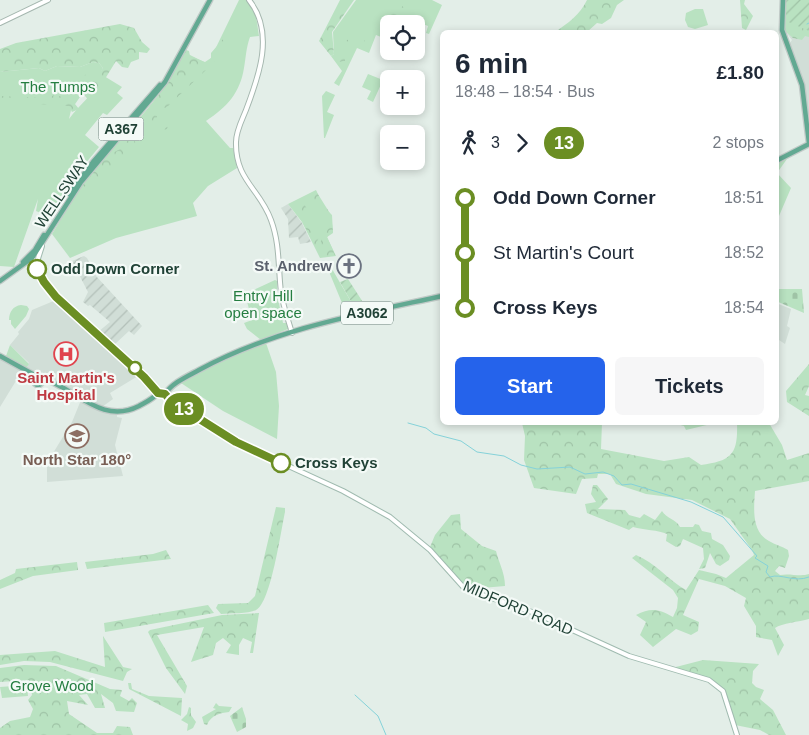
<!DOCTYPE html>
<html lang="en">
<head>
<meta charset="utf-8">
<style>
  :root { --surface:#fff; --page:#f6f6f7; --text:#1f2937; --muted:#747a83; --accent:#2563eb }
  body { margin:0; font-family:Arial,sans-serif; background:var(--page); color:var(--text); height:100vh; display:flex; flex-direction:column; font-size:19px; white-space:nowrap }
  * { box-sizing:border-box; margin:0 }
  p { font-size:16px; color:var(--muted) }
  .icon { flex:none; width:28px; height:28px; fill:none; stroke:currentColor; stroke-width:2; stroke-linecap:round; stroke-linejoin:round }
  .map { position:relative; flex:1; overflow:hidden }
  .sheet { position:absolute; left:440px; top:30px; width:339px; height:395px; display:flex; flex-direction:column; background:var(--surface); border-radius:8px; box-shadow:0 2px 8px #0003 }
  .sheet>* { flex:none }
  .badge { padding:0 10px; border-radius:16px; font-size:18px; line-height:32px }
  .tools { position:absolute; left:380px; top:15px; display:grid; gap:10px }
  .tools a { display:grid; place-items:center; width:45px; height:45px; border-radius:8px; background:var(--surface); box-shadow:0 2px 8px #0003; font-size:25px }
  .map>.badge { position:absolute; translate:-50% -50%; box-shadow:0 0 0 2px #fff }
  .legs { display:flex; align-items:center; gap:8px; height:55px; padding:0 15px; font-size:16px }
  .legs p { margin-inline-start:auto }
  .overview { display:flex; align-items:center; justify-content:space-between; height:85px; padding:0 15px }
  h1 { font-size:28px; font-weight:600; line-height:38px }
  .primary-button { display:flex; gap:10px; margin-top:auto; padding:10px 15px }
  .primary-button a { flex:1; height:58px; border-radius:8px; background:var(--accent); color:#fff; font-size:20px; font-weight:600; line-height:58px; text-align:center }
  .primary-button a+a { background:var(--page); color:var(--text) }
  ul { padding:0 15px; list-style:none }
  li { display:flex; align-items:center; gap:18px; height:55px; font-size:19px }
  li i { display:grid; place-items:center; width:8px; height:100%; margin:0 6px; background:currentColor }
  li i::after { content:''; width:12px; height:12px; margin:-6px; border:4px solid; border-radius:50%; background:var(--surface) }
  li p { margin-inline-start:auto }
  li:first-child i { background:linear-gradient(#0000 50%,currentColor 0) }
  li:last-child i { background:linear-gradient(currentColor 50%,#0000 0) }
  .map>svg:first-child { display:block }
</style>
</head>
<body>
<div class="map">
<svg width="809" height="735" viewBox="0 0 809 735">
  <defs>
    <pattern id="industrial-furrows" width="10" height="10" patternUnits="userSpaceOnUse" patternTransform="scale(1.25)"><rect width="10" height="10" fill="#d1ded7"/><path d="M-1 1l2-2M0 10L10 0M9 11l2-2" fill="none" stroke="#b3c0b9"/></pattern>
    <pattern id="forest-crowns" width="20" height="18" patternUnits="userSpaceOnUse" patternTransform="scale(1.25)"><rect width="20" height="18" fill="#b9e2c1"/><path d="M2 6a3 3 0 1 1 6 0M12 15a3 3 0 1 1 6 0" fill="none" stroke="#9fc3a6"/></pattern>
    <pattern id="cemetery-stones" width="16" height="16" patternUnits="userSpaceOnUse" patternTransform="scale(1.25)"><rect width="16" height="16" fill="#b9e2c1"/><path d="M2 7V4a2 2 0 0 1 4 0v3zM10 15v-3a2 2 0 0 1 4 0v3z" fill="#9fc3a6"/></pattern>
    <pattern id="garden-furrows" width="10" height="10" patternUnits="userSpaceOnUse" patternTransform="scale(1.25)"><rect width="10" height="10" fill="#b9e2c1"/><path d="M-1 1l2-2M0 10L10 0M9 11l2-2" fill="none" stroke="#9fc3a6"/></pattern>
  </defs>
  <rect width="100%" height="100%" fill="#e3eee8"/>
  <path fill="#d1ded7" d="M785,31H809V129L803,82L789,44L792,40Z
    M56,300L138,376L110,393L113,399L102,407L26,368L29,363L10,345L19,334L18,332L29,319L32,310Z
    M776,303L791,309L787,326L790,328L785,344L776,338Z
    M0,359L22,371L0,407Z
    M81,400L99,411L117,414V417L122,418L115,445L123,476L47,482V463L72,422Z"/>
  <path fill="url(#industrial-furrows)" d="M288,204L302,223L311,242L300,244L298,237L289,238L288,219L281,208Z
    M84,256L87,258L96,276L142,326L134,335L129,331L114,345L98,332L110,322L90,305L88,306L83,302L88,292L72,261Z"/>
  <path fill="#b9e2c1" d="M239,0H248L256,16L259,36L250,37C246,48 246,57 244,68C240,93 227,107 206,121L230,148H233L237,168L208,186L193,203L197,216L116,238L70,258L52,234C65,213 76,192 92,173C124,133 162,99 186,53L208,64Z
    M356,0H432L442,5L429,34L426,33L428,26L410,19L408,24H389V36L386,39L376,35L369,53L357,48L339,86L334,83L342,71L331,56L334,54L333,32Z
    M695,9H703L708,25L695,29L688,27L685,20L686,13Z
    M93,62L99,63L103,68L101,72L77,84L82,94L71,110L69,119C80,104 95,93 104,76L122,87L117,93L123,98L107,115L103,113L85,135L99,147L71,181L50,217L36,211L38,199L14,267L0,266V72L39,68L45,71L57,66L80,67Z
    M368,74L383,80L373,102L367,99L371,91L362,87Z
    M326,91L335,95L327,112L334,115L325,138H324L322,96Z
    M787,159L777,173L791,188L776,223V164Z
    M316,190L323,206L332,215L333,233L327,237L336,256L320,258L302,222L288,204Z
    M325,262H328L357,312L347,315Z
    M275,280L277,281V294L283,323H286L288,329L261,340L247,329L244,323L252,320L245,294Z
    M21,305L27,306L29,309L26,316L15,329L11,324V320H9C9,312 13,306 21,305Z
    M266,343L276,372L279,406L277,439L223,411L181,383L223,360Z
    M10,345L29,364L26,368L6,356Z"/>
  <path fill="url(#forest-crowns)" d="M340,0H354L332,32L334,54L331,56L319,41Z
    M587,0H624L617,5L611,18L602,24L597,23L587,32H555C568,23 580,15 587,0Z
    M740,0H745L744,4L753,16L746,30L742,28Z
    M784,0H788L809,29V37L805,36L802,40L793,38L783,29Z
    M402,6L406,9L397,24H392L388,17L390,11Z
    M120,24L134,28L142,42L150,49L147,53L139,52V59L131,62L128,68L122,67L116,61L97,92L92,94L88,100L77,84C82,76 88,72 97,69L101,71L103,68L99,63L93,62L80,67L57,66L45,71L39,68L0,72V49L16,43Z
    M360,35L365,41L364,44L353,46L348,55L345,57V61L338,62L336,54C339,46 350,35 360,35Z
    M224,38L226,41L221,45L214,62L206,70L167,107L153,112V115L157,116V121L168,125L167,129L151,133L150,125L144,119L139,129L133,136L136,145L127,160L79,190L89,176H93V169L103,158L126,146L124,144L117,148L118,141L140,119L164,88L186,50L189,51L190,56L205,62L211,58V53Z
    M55,95L71,99L79,109L72,112L69,106L0,102V96L44,98Z
    M316,191L331,215L333,232L327,237L335,255L333,256H320L302,221L290,205L297,200H302L308,211V220L321,225L320,230L316,233L320,236L316,243L319,250L323,252L324,248L321,247C320,240 323,230 328,224L327,220L314,200H308L307,196Z
    M809,364V386L805,395L809,396V416L787,402L786,391Z
    M522,423H602L601,449L664,461L689,457L701,465C732,461 738,454 737,423H769L782,445L787,460L809,453V481L755,491C754,508 751,531 769,541C775,545 782,546 788,550L789,556L785,568L779,566L775,571L780,575C790,573 800,577 809,574V619C799,622 782,623 775,628L784,645L778,656L772,640L756,637V626L744,606L746,598L725,586L699,579L683,615L699,622L698,631L691,635L676,629L653,647L640,635L646,622L636,615C651,607 659,609 673,617L677,608L678,598L673,590L632,558L636,555C656,563 668,580 686,590L699,570L716,574L726,578L754,555L752,550L730,519L692,500L646,494L616,484L610,474H598L597,478L582,479L576,494L534,488L524,460L525,436Z
    M673,423H715L686,430L684,426Z
    M593,485H597L608,499L598,509L625,510L629,515L640,518L644,514L655,520L662,511C667,519 676,519 680,527H693L695,524L699,525L702,531L711,533L712,539L723,545L730,556L729,560L720,566L716,564L710,553L705,568L699,569L704,559L703,548L683,539L680,546L676,547L666,541L667,534C659,530 643,530 633,527L629,530L587,513L585,504L596,502L591,494Z
    M276,507L285,508V512C281,530 271,603 256,610C247,614 232,613 221,614L216,608L218,604L248,603L255,596Z
    M460,514L461,529L482,546L496,551C499,563 505,573 505,586L470,589L458,580L430,547L435,535L451,515Z
    M166,550L171,559L87,569L85,562L153,554Z
    M77,562L78,570L33,576L0,589V580L15,573L16,569Z
    M208,605L214,613L105,632L104,623Z
    M259,613L253,653H250L252,642L243,638L239,645V655L226,653L231,645L223,638L216,643L213,655L191,662L204,627L157,635L187,686L185,694L166,668L148,632L150,630L222,615Z
    M103,636L123,667L132,669L127,672L123,681L50,662L24,661L0,665V655L55,651L105,667Z
    M703,660L759,664L753,671L752,683L756,687L764,690L760,699L773,710L786,735H769L760,730L735,725L727,704V697L713,683L672,668Z
    M24,665L56,666L110,689L122,690L120,696L129,701L132,698L137,703L134,712L116,711L113,703L101,694L105,708H95L87,694L79,695L88,705L67,701L69,714L97,733H113L117,726L130,727L133,735H0V728L10,721L30,717L33,709L28,700L32,695L29,680L0,682V668Z
    M128,683H131L132,689L149,696L182,698L181,716L129,689Z
    M27,685L28,696L2,698L0,687Z
    M216,703L219,706L232,707L229,712C220,713 211,715 207,725L204,724L202,717L216,709L213,708Z
    M189,707L191,708V715L196,722L193,728L187,731L188,724L181,720L187,714Z"/>
  <path fill="url(#cemetery-stones)" d="M776,289H802L804,313L776,301Z
    M242,707L246,719V727L237,732L230,716Z"/>
  <path fill="url(#garden-furrows)" d="M786,0H809V31L784,20Z
    M348,279L368,310L357,312L340,282Z"/>
  <g fill="none" stroke-linecap="round" stroke-linejoin="round">
    <path stroke="#85d2d9" stroke-width="1" d="M807,24L809,23
      M408,423L426,428L434,434L461,441L477,452L504,456L521,465L537,469L570,467L585,474L603,472L614,476L622,485L631,484L691,502L723,517L757,556L755,558L768,566L766,572L770,577C781,573 794,583 809,577
      M355,695L378,716L386,735"/>
    <g stroke="#a5b7af" stroke-width="6">
      <path id="tertiary" d="M249,0C275,32 259,76 246,110C242,120 236,131 236,142C235,180 260,189 271,220C280,244 278,268 281,292C283,306 288,319 292,333
        M0,23L48,0"/>
    </g>
    <g stroke="#a0bbb0" stroke-width="6">
      <path id="secondary" d="M32,258L49,289L144,377L158,393
        M36,265L42,246
        M165,394L171,401L236,442L343,491L390,517L430,550L465,589L535,613L629,656L709,680L723,691L737,735"/>
    </g>
    <g stroke="#c1cac7" stroke-width="7">
      <path id="primary" d="M783,0L782,30L802,85L809,143
        M776,161L809,144
        M69,194L93,162L160,85
        M23,262L35,250L44,235
        M0,281L32,258L81,182L165,82L210,0
        M0,356L38,377
        M39,377C74,386 100,426 139,406C146,402 153,399 158,393L165,394C172,383 188,376 199,370C274,329 360,314 442,296
        M34 381a4 4 0 1 1 8 0a4 4 0 1 1-8 0Z"/>
    </g>
    <use href="#tertiary" stroke="#fff" stroke-width="4"/>
    <use href="#secondary" stroke="#fff" stroke-width="4"/>
    <use href="#primary" stroke="#62a992" stroke-width="4.5"/>
  </g>
  <g fill="none" stroke-linecap="round" stroke-linejoin="round">
    <g stroke="#fff" stroke-width="11">
      <path id="line-1" d="M37,269L44,282L56,297L144,377L158,393L165,394L171,401L236,442L281,463"/>
    </g>
    <use href="#line-1" stroke="#6b8e23" stroke-width="8"/>
  </g>
  <defs>
    <g id="church-ring" transform="scale(1.25)"><circle r="9.5" fill="#f4faf7" stroke="#6b7280" stroke-width="1.5"/><path d="M-1.2-6h2.4v3.5h3.3v2.4h-3.3V6h-2.4V-.1h-3.3v-2.4h3.3Z" fill="#6b7280"/></g>
    <g id="hospital-ring" transform="scale(1.25)"><circle r="9.5" fill="#f4faf7" stroke="#e0444e" stroke-width="1.5"/><path d="M-5-5h3v3.5h4V-5h3V5h-3V1.5h-4V5h-3Z" fill="#e0444e"/></g>
    <g id="school-ring" transform="scale(1.25)"><circle r="9.5" fill="#f4faf7" stroke="#8d6e63" stroke-width="1.5"/><path d="M0-5L7-2L0 1L-7-2ZM-4 1L0 2.5L4 1V4Q0 6-4 4Z" fill="#8d6e63"/></g>
  </defs>
  <g fill-rule="evenodd">
    <use href="#church-ring" x="349" y="266"/>
    <use href="#hospital-ring" x="66" y="354"/>
    <use href="#school-ring" x="77" y="436"/>
  </g>
  <g fill="#fff" stroke="#6b8e23" stroke-width="2.5">
    <circle cx="37" cy="269" r="9"/>
    <circle cx="135" cy="368" r="6"/>
    <circle cx="281" cy="463" r="9"/>
  </g>
  <g text-anchor="middle" stroke-width="4.5" stroke-linejoin="round" paint-order="stroke">
    <g fill="#f4faf7" stroke="#607970" stroke-width="1">
      <rect x="98.5" y="117.5" width="45" height="23" rx="4"/>
      <rect x="341" y="301.5" width="52" height="23" rx="4"/>
    </g>
    <g font-size="14" font-weight="bold" fill="#204236">
      <text x="121" y="134">A367</text>
      <text x="367" y="318">A3062</text>
    </g>
    <g font-size="15" fill="#257e41" stroke="#f4faf7">
      <text x="58" y="92">The Tumps</text>
      <text x="263" y="301">Entry Hill<tspan x="263" dy="17">open space</tspan></text>
      <text x="52" y="691">Grove Wood</text>
    </g>
    <g font-size="15" fill="#204236" stroke="#f4faf7">
      <text transform="translate(62 192) rotate(-56)" y="5">WELLSWAY</text>
      <text transform="translate(518 608) rotate(23)" y="5">MIDFORD ROAD</text>
    </g>
    <g font-size="15" font-weight="bold" fill="#5b616d" stroke="#f4faf7" text-anchor="end">
      <text x="332" y="271">St. Andrew</text>
    </g>
    <g font-size="15" font-weight="bold" fill="#204236" stroke="#f4faf7" text-anchor="start">
      <text x="51" y="274">Odd Down Corner</text>
      <text x="295" y="468">Cross Keys</text>
    </g>
    <g font-size="15" font-weight="bold" fill="#be3a42" stroke="#f4faf7">
      <text x="66" y="383">Saint Martin's<tspan x="66" dy="17">Hospital</tspan></text>
    </g>
    <g font-size="15" font-weight="bold" fill="#785e54" stroke="#f4faf7">
      <text x="77" y="465">North Star 180°</text>
    </g>
  </g>
</svg>
<div class="tools">
<a><svg class="icon" aria-label="locate" viewBox="0 0 24 24"><circle cx="12" cy="12" r="6"/><path d="M12 2v4M12 18v4M2 12h4M18 12h4"/></svg></a>
<a>+</a>
<a>−</a>
</div>
<b class="badge" style="left:184px;top:409px;background:#6b8e23;color:#fff">13</b>
<section class="sheet">
<div class="overview"><div><h1>6 min</h1><p>18:48 – 18:54 · Bus</p></div><b>£1.80</b></div>
<div class="legs"><svg class="icon" aria-label="walk" viewBox="0 0 24 24"><circle cx="13" cy="4" r="2"/><path d="M13 8l-2 6 4 7M11 14l-3 7M7 12l3-4h3l4 4"/></svg>3<svg class="icon" aria-label="forward" viewBox="0 0 24 24"><path d="M9 5l7 7-7 7"/></svg><b class="badge" style="background:#6b8e23;color:#fff">13</b><p>2 stops</p></div>
<ul>
<li><i style="color:#6b8e23"></i><b>Odd Down Corner</b><p>18:51</p></li>
<li><i style="color:#6b8e23"></i><span>St Martin's Court</span><p>18:52</p></li>
<li><i style="color:#6b8e23"></i><b>Cross Keys</b><p>18:54</p></li>
</ul>
<div class="primary-button"><a>Start</a><a>Tickets</a></div>
</section>
</div>
</body>
</html>
